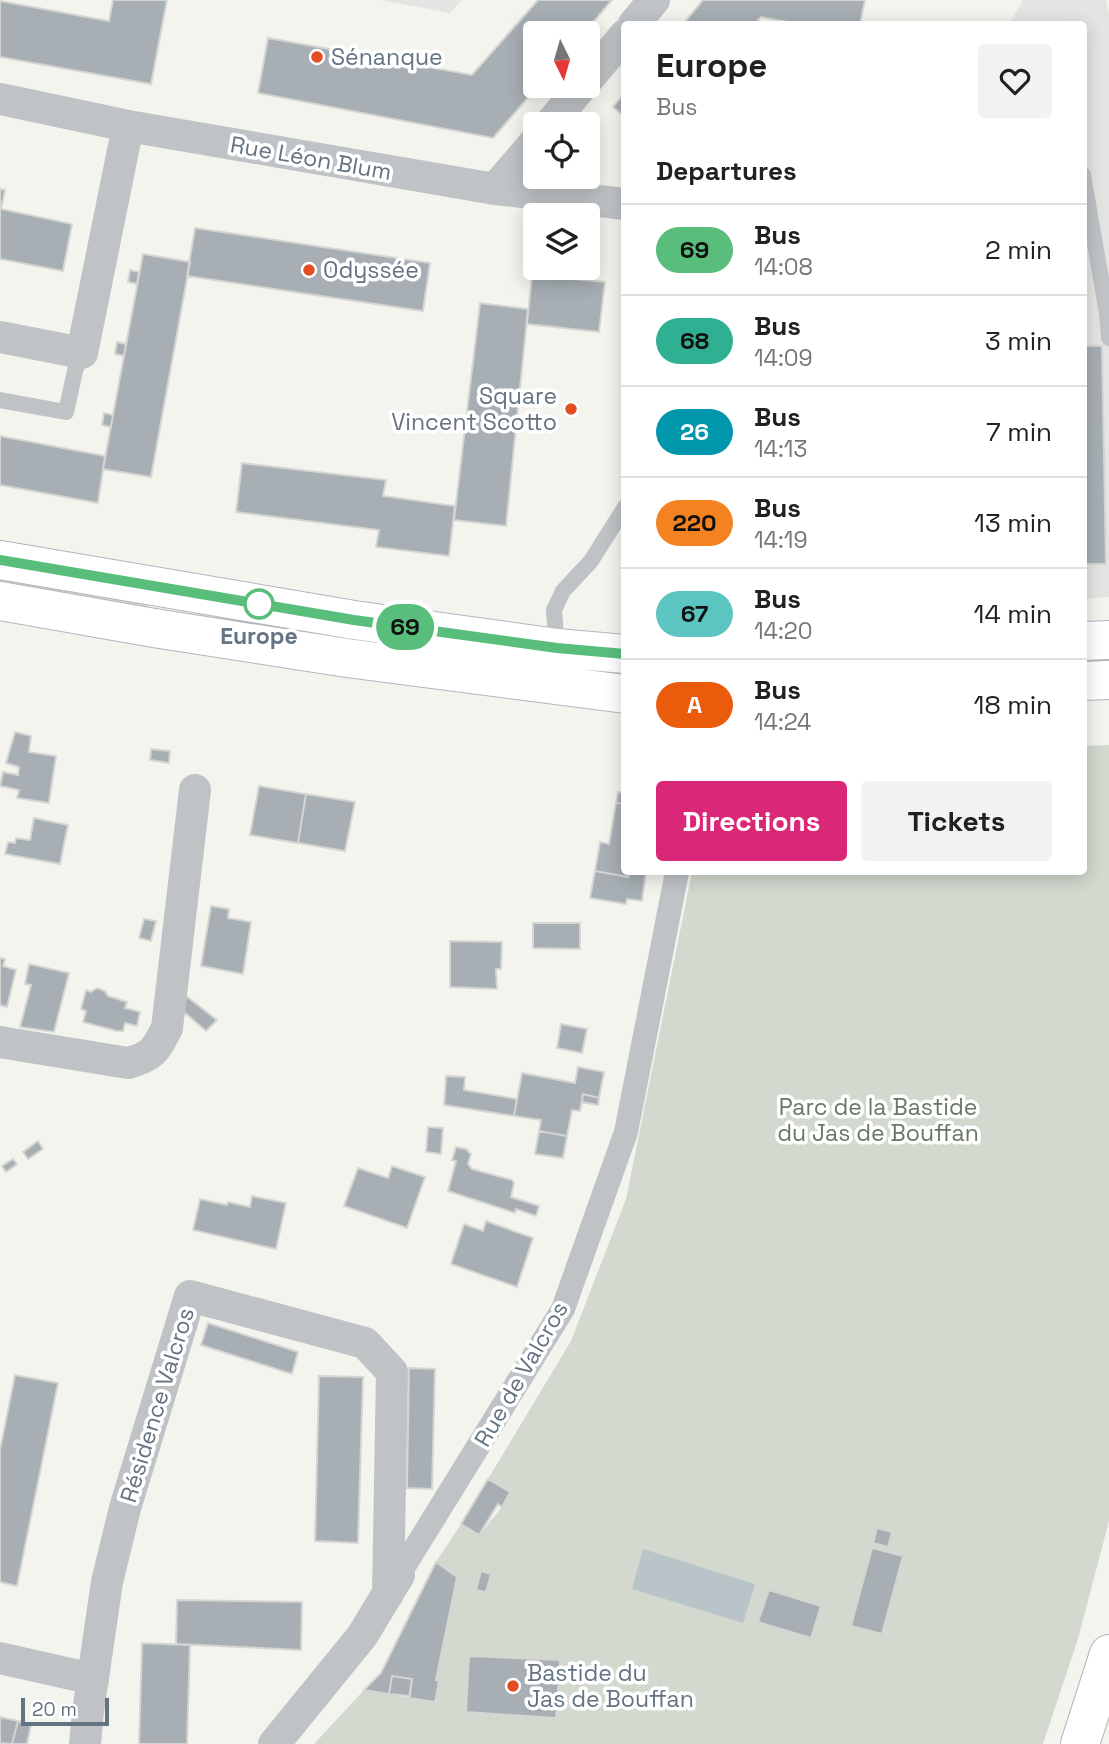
<!DOCTYPE html>
<html lang="en">
<head>
<meta charset="utf-8">
<style>
  :root { --surface:#fff; --page:#f2f2f2; --text:#202124; --muted:#757577; --line:#e0e0e0; --accent:#db2777 }
  body { margin:0; font-family:"Space Grotesk",sans-serif; background:var(--page); color:var(--text); height:100vh; display:flex; flex-direction:column; font-size:26px; white-space:nowrap }
  * { box-sizing:border-box; margin:0 }
  p { font-size:23px; color:var(--muted) }
  .icon { flex:none; width:38px; height:38px; fill:none; stroke:currentColor; stroke-width:2; stroke-linecap:round; stroke-linejoin:round }
  .map { position:relative; flex:1; overflow:hidden }
  .details { position:absolute; left:621px; top:21px; width:466px; height:854px; display:flex; flex-direction:column; background:var(--surface); border-radius:7px; box-shadow:0 4px 18px #0003 }
  .details>* { flex:none }
  .badge { padding:0 14px; border-radius:23px; font-size:24px; line-height:46px }
  .needle { width:46px; rotate:175deg }
  .buttons { position:absolute; left:523px; top:21px; display:grid; gap:14px }
  .buttons a { display:grid; place-items:center; width:77px; height:77px; border-radius:7px; background:var(--surface); box-shadow:0 4px 18px #0003; font-size:35px }
  .scale { position:absolute; left:21px; bottom:18px; width:88px; box-sizing:border-box; padding-left:7px; border:4px solid #637381; border-top:0; font-size:19px; line-height:24px; white-space:nowrap; color:#637381; -webkit-text-stroke:5px #fff; paint-order:stroke }
  .map>.badge { position:absolute; translate:-50% -50%; box-shadow:0 0 0 4px #fff }
  h2 { padding:0 35px; font-size:26px; line-height:63px }
  .round { display:grid; place-items:center; flex:none; width:74px; height:74px; border-radius:7px; background:var(--page) }
  .summary { display:flex; align-items:center; justify-content:space-between; height:119px; padding:0 35px }
  h1 { font-size:33px; font-weight:800; line-height:52px }
  .button { display:flex; gap:14px; margin-top:auto; padding:14px 35px }
  .button a { flex:1; height:80px; border-radius:7px; background:var(--accent); color:#fff; font-size:28px; font-weight:800; line-height:80px; text-align:center }
  .button a+a { background:var(--page); color:var(--text) }
  ul { padding:0; list-style:none }
  li { display:flex; align-items:center; gap:21px; height:91px; padding:0 35px; border-top:2px solid var(--line) }
  li div { flex:1 }
  li b { display:block; font-size:26px }
  li em { font-style:normal }
  li .badge { min-width:77px; font-weight:700; text-align:center }
  .map>svg:first-child { display:block }
</style>
</head>
<body>
<div class="map">
<svg width="1109" height="1744" viewBox="0 0 1109 1744">
  <rect width="100%" height="100%" fill="#f4f4ef"/>
  <path fill="#e4e5e3" d="M379,0H462L450,13Z
    M1023,0H1106L1109,13V597L1083,599V24H1009Z"/>
  <path fill="#d3d9cf" d="M0,578L148,604L146,612L0,588Z
    M1109,745V1521L1078,1639L1043,1744H314L364,1690L435,1702L436,1680L457,1577L436,1562L461,1524L479,1535L502,1507L510,1492L488,1479L571,1341L626,1199L692,872H1083V746Z"/>
  <path fill="#b9c4c9" d="M643,1549L755,1584L743,1623L632,1589Z"/>
  <path fill="#a7afb4" stroke="#d5d5d2" stroke-width="2" d="M113,0H167L151,84L0,57V1L109,21Z
    M538,0H612L584,33H536V86H538L493,138L258,93L268,38L472,75Z
    M703,0H865L860,24H799L761,17L755,24H683Z
    M625,93V117L613,107Z
    M0,189L5,190L1,209L72,224L63,271L0,259Z
    M195,228L430,263L423,311L187,276Z
    M143,254L190,262L151,477L103,469Z
    M130,270L139,272L137,284L128,282Z
    M532,275L605,282L599,332L527,324Z
    M480,303L528,309L506,526L454,520Z
    M117,342L126,344L124,356L115,354Z
    M1083,346H1102L1106,564H1083Z
    M104,413L113,415L111,427L102,425Z
    M0,436L105,456L98,503L0,485Z
    M242,463L386,480L383,496L455,506L449,556L376,547L379,530L236,512Z
    M15,732L31,736L29,752L56,756L49,803L17,798L19,790L0,786L3,772L18,775L19,767L6,763Z
    M151,749L170,751L169,763L150,760Z
    M259,786L306,794L298,843L250,835Z
    M618,792L625,793V804L616,803Z
    M306,794L355,802L345,851L298,843Z
    M616,803L625,804V872H629L628,877L595,871L600,842L609,844Z
    M34,818L68,825L60,864L5,854L8,842L15,843L16,838L30,840Z
    M595,871L628,877L629,872L646,873L642,901L627,899L626,904L590,898Z
    M211,906L229,909L228,918L251,922L243,974L201,966Z
    M144,919L156,921L151,941L139,938Z
    M533,923H580V949L533,948Z
    M450,941L502,942L501,969H496L497,989L450,987Z
    M0,958L5,959L3,966L16,970L7,1007L0,1005Z
    M29,964L69,973L54,1032L20,1027L31,985L25,984Z
    M97,988L105,991L108,996L127,1002L125,1008L140,1012L137,1026L125,1023L123,1031H117L83,1022L86,1011L81,1009L86,990L91,992Z
    M186,996L217,1020L206,1031L184,1012Z
    M561,1024L587,1029L582,1053L557,1048Z
    M578,1067L604,1072L599,1098L583,1094L580,1111L572,1110L567,1136L539,1131L541,1120L514,1116L522,1073L575,1083Z
    M446,1076L465,1077L464,1090L517,1099L514,1116L444,1105Z
    M583,1094L599,1098L598,1105L582,1102Z
    M428,1127L443,1128L441,1154L426,1152Z
    M539,1131L567,1136L563,1158L535,1154Z
    M38,1141L43,1149L28,1159L23,1152Z
    M456,1147L466,1149L471,1154L468,1164L472,1169L512,1180L514,1183L511,1197L539,1206L536,1216L516,1209L515,1213L448,1191L456,1161L452,1160Z
    M13,1159L17,1164L6,1172L2,1166Z
    M392,1166L425,1177L407,1228L344,1206L358,1168L388,1178Z
    M252,1196L286,1203L276,1249L193,1230L200,1199L227,1205L228,1202L250,1207Z
    M486,1221L533,1238L517,1287L451,1264L464,1224L483,1231Z
    M208,1323L298,1352L292,1374L201,1345Z
    M409,1368L435,1369L432,1489L407,1488Z
    M15,1375L58,1383L17,1586L0,1582V1450Z
    M319,1376L363,1377L358,1543L315,1541Z
    M488,1479L510,1492L502,1507L498,1504L479,1535L461,1524Z
    M877,1528L892,1532L888,1547L873,1543Z
    M872,1548L903,1556L882,1634L851,1626Z
    M436,1562L457,1577L436,1680L439,1681L435,1702L409,1698L412,1679L392,1676L389,1694L364,1690L381,1673Z
    M481,1571L491,1574L486,1592L476,1590Z
    M769,1590L821,1606L811,1638L758,1622Z
    M177,1600L302,1602L301,1650L176,1644Z
    M142,1643L190,1645L187,1744H139Z
    M469,1656L560,1660L556,1718L466,1712Z
    M392,1676L412,1679L410,1696L389,1694Z
    M0,1717L18,1721L12,1744L0,1743Z
    M18,1721L31,1724L27,1744H12Z"/>
  <g fill="none" stroke-linecap="round" stroke-linejoin="round">
    <g stroke="#b1b6bb" stroke-width="40">
      <path id="secondary" d="M0,560L354,620L557,648L625,654
        M0,601L154,628L347,658L625,694
        M1083,641L1109,640
        M1083,681L1109,680"/>
    </g>
    <g stroke="#b2b5b8" stroke-width="40">
      <path id="motorway" d="M1080,1744L1109,1654"/>
    </g>
    <path stroke="#bfc3c6" stroke-width="16" d="M1083,175L1107,313L1109,338
      M0,400L66,412L75,371L82,353
      M557,648L554,610L563,591L591,561L625,507"/>
    <path stroke="#bfc3c6" stroke-width="24" d="M403,1568L563,1309L626,1132L677,872"/>
    <path stroke="#bfc3c6" stroke-width="32" d="M634,24L654,0
      M588,79L625,35
      M0,99L128,126L495,189L625,204
      M550,124L582,86
      M495,189L536,141
      M0,337L82,353L128,126
      M0,1042L128,1063C153,1056 155,1051 167,1028L195,790
      M0,1658L93,1679
      M85,1744L88,1712L107,1582L125,1508L190,1296L365,1343L392,1372L388,1594
      M274,1744L362,1636L399,1575"/>
    <use href="#secondary" stroke="#fff" stroke-width="38"/>
    <use href="#motorway" stroke="#fff" stroke-width="38"/>
  </g>
  <g fill="none" stroke-linecap="round" stroke-linejoin="round">
    <g stroke="#fff" stroke-width="16">
      <path id="line" d="M0,560L354,620L557,648L625,654"/>
    </g>
    <use href="#line" stroke="#59be7c" stroke-width="10"/>
  </g>
  <g fill="#e24e21" stroke="#fff" stroke-width="2.5">
    <circle cx="317" cy="57" r="7"/>
    <circle cx="309" cy="270" r="7"/>
    <circle cx="571" cy="409" r="7"/>
    <circle cx="513" cy="1686" r="7"/>
  </g>
  <circle fill="#fff" stroke="#59be7c" stroke-width="3.5" cx="259" cy="604" r="14"/>
  <g text-anchor="middle" stroke-width="7" stroke-linejoin="round" paint-order="stroke">
    <g font-size="23" fill="#637381" stroke="#fff" text-anchor="start">
      <text x="331" y="65">Sénanque</text>
      <text x="323" y="278">Odyssée</text>
      <text x="557" y="404" text-anchor="end">Square<tspan x="557" dy="26">Vincent Scotto</tspan></text>
      <text x="527" y="1681">Bastide du<tspan x="527" dy="26">Jas de Bouffan</tspan></text>
    </g>
    <g font-size="23" fill="#637381" stroke="#fff">
      <text transform="translate(311 158) rotate(10)" y="8">Rue Léon Blum</text>
      <text transform="translate(521 1374) rotate(-60)" y="8">Rue de Valcros</text>
      <text transform="translate(157 1405) rotate(-73)" y="8">Résidence Valcros</text>
    </g>
    <g font-size="23" font-weight="bold" fill="#637381" stroke="#fff">
      <text x="259" y="644">Europe</text>
    </g>
    <g font-size="23" fill="#667861" stroke="#fff">
      <text x="878" y="1115">Parc de la Bastide<tspan x="878" dy="26">du Jas de Bouffan</tspan></text>
    </g>
  </g>
</svg>
<div class="buttons">
<a><svg class="needle" viewBox="-14 -14 28 28"><path d="M0-13l5 13h-10z" fill="#e53935"/><path d="M0 13l5-13h-10z" fill="#757577"/></svg></a>
<a><svg class="icon" aria-label="locate" viewBox="0 0 24 24"><circle cx="12" cy="12" r="6"/><path d="M12 2v4M12 18v4M2 12h4M18 12h4"/></svg></a>
<a><svg class="icon" aria-label="layers" viewBox="0 0 24 24"><path d="M12 4l9 5-9 5-9-5zM3 14l9 5 9-5"/></svg></a>
</div>
<div class="scale">20 m</div>
<b class="badge" style="left:405px;top:627px;background:#59be7c;color:#111">69</b>
<section class="details">
<div class="summary"><div><h1>Europe</h1><p>Bus</p></div><a class="round"><svg class="icon" aria-label="heart" viewBox="0 0 24 24"><path d="M12 20l-8-8c-3-5 5-10 8-4 3-6 11-1 8 4z"/></svg></a></div>
<h2>Departures</h2>
<ul>
<li><span class="badge" style="background:#59be7c;color:#111">69</span><div><b>Bus</b><p>14:08</p></div><em>2 min</em></li>
<li><span class="badge" style="background:#30b093;color:#111">68</span><div><b>Bus</b><p>14:09</p></div><em>3 min</em></li>
<li><span class="badge" style="background:#0096ac;color:#fff">26</span><div><b>Bus</b><p>14:13</p></div><em>7 min</em></li>
<li><span class="badge" style="background:#f58220;color:#111">220</span><div><b>Bus</b><p>14:19</p></div><em>13 min</em></li>
<li><span class="badge" style="background:#5dc5c1;color:#111">67</span><div><b>Bus</b><p>14:20</p></div><em>14 min</em></li>
<li><span class="badge" style="background:#ea5b0b;color:#fff">A</span><div><b>Bus</b><p>14:24</p></div><em>18 min</em></li>
</ul>
<div class="button"><a>Directions</a><a>Tickets</a></div>
</section>
</div>
</body>
</html>
